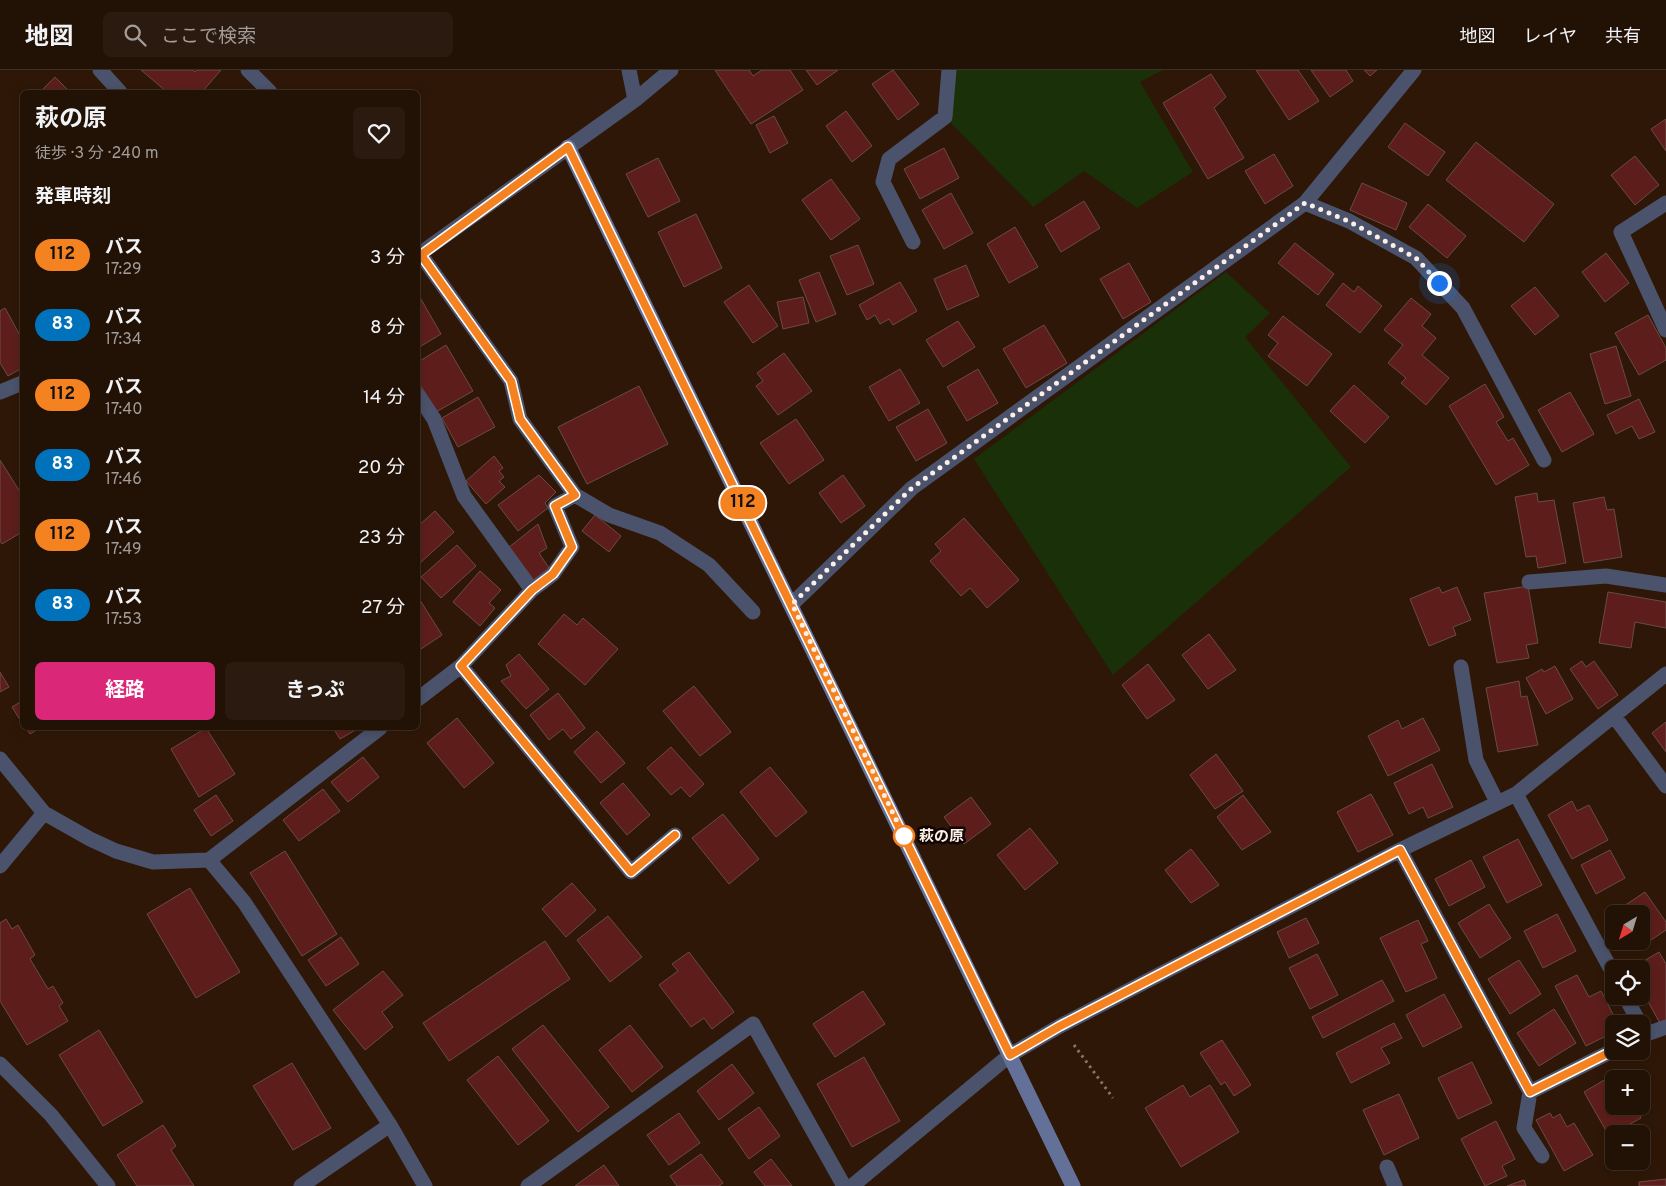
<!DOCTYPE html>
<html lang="ja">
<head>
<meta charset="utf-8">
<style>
  :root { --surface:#221105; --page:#2a1a0f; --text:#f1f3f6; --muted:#a29d9a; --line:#3f3127; --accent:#db2777 }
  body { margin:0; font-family:Overpass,"Noto Sans JP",sans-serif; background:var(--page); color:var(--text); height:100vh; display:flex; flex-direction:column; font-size:19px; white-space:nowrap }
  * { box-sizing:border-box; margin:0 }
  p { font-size:16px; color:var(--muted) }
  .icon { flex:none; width:28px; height:28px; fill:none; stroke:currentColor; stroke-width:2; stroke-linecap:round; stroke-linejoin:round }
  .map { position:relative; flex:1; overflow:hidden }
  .drawer { position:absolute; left:20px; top:20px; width:400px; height:640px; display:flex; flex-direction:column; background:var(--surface); border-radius:8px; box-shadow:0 2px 8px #0003,0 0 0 1px var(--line) }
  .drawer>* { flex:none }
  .badge { padding:0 10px; border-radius:16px; font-size:18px; line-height:32px }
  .needle { width:32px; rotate:218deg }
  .controls { position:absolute; left:1605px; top:835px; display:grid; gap:10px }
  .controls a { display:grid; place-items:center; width:45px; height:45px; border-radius:8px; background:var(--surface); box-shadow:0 2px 8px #0003,0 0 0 1px var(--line); font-size:25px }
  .you { position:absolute; width:25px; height:25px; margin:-12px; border:4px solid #fff; border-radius:50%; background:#1a73e8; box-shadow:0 0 0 8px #1a73e833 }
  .map>.badge { position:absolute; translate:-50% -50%; box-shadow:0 0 0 2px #fff }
  h2 { padding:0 15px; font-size:19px; line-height:45px }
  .round { display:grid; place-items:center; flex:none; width:52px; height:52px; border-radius:8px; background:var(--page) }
  .head { display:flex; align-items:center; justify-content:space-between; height:85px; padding:0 15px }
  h1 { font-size:24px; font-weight:700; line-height:38px }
  .action { display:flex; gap:10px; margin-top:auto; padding:10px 15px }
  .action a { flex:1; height:58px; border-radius:8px; background:var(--accent); color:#fff; font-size:20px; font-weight:700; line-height:58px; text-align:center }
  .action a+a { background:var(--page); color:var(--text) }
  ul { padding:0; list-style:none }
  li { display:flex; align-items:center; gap:15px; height:70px; padding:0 15px }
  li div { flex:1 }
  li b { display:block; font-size:19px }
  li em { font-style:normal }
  li .badge { min-width:55px; font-weight:700; text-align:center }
  header { display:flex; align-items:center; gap:30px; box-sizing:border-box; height:70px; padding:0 25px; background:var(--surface); border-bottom:1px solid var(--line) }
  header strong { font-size:24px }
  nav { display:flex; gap:28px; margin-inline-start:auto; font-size:18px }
  .search { width:350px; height:45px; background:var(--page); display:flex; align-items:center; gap:12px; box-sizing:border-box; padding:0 18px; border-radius:8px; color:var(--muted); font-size:19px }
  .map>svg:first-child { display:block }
</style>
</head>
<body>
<header>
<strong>地図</strong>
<div class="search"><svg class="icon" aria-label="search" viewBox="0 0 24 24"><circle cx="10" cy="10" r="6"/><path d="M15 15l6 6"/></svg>ここで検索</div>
<nav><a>地図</a><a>レイヤ</a><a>共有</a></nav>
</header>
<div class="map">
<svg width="1666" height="1116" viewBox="0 0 1666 1116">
  <rect width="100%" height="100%" fill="#2e1707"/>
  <path fill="#1a3009" d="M949,0H1163L1140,12L1193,102L1137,138L1084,101L1033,137L945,47Z
    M1226,202L1270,243L1245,267L1351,397L1113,605L974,389Z"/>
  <path fill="#5d1e1b" stroke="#6b4a46" d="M141,0H193L195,2L197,0H221L202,22H167Z
    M715,0H749L753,6L762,0H790L803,20L751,54Z
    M806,0H838L817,15Z
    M893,0L919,34L898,50L872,14Z
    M1256,0H1298L1319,31L1289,50Z
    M1311,0H1346L1353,11L1330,27Z
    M1364,0H1377L1370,6Z
    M1211,4L1226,27L1214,38L1244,88L1208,109L1163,33Z
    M55,7L70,22H40Z
    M846,41L872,76L852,92L826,56Z
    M774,46L788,73L770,83L756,55Z
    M1666,49V81L1651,59Z
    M1405,53L1445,82L1428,106L1388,77Z
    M1476,72L1554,134L1524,172L1446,110Z
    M944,78L959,108L920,129L904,99Z
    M1274,84L1293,116L1265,134L1245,101Z
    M1635,86L1659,115L1635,135L1611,105Z
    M658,88L680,131L648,147L626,104Z
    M831,109L860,149L831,170L802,130Z
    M1362,113L1407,133L1396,160L1350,140Z
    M951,123L973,163L944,179L922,140Z
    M1084,131L1100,158L1061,182L1045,155Z
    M1428,134L1466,166L1447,188L1409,157Z
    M696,144L722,198L684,217L658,162Z
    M1015,157L1038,197L1009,213L987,174Z
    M1295,173L1334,204L1318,225L1278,193Z
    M858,175L874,214L847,225L830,186Z
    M1606,183L1629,213L1605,232L1582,202Z
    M1129,193L1151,232L1123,249L1100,209Z
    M966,195L979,226L947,240L934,209Z
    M819,202L836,244L816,252L799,210Z
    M900,212L917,241L893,255L889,249L880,254L875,245L867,250L859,235Z
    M1343,213L1354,222L1358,216L1382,236L1360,263L1326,235Z
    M749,215L778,256L753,273L724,232Z
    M1535,217L1559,246L1535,265L1511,236Z
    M418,224L441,264L418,278Z
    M803,227L809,253L783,259L777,232Z
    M1411,228L1431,244L1422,256L1436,268L1422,285L1449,308L1426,335L1401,313L1406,308L1388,293L1403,275L1384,260Z
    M5,238L22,269V298L8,306L0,293V241Z
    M1648,245L1666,278V290L1639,305L1615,263Z
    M1283,246L1332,284L1307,316L1268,286L1278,273L1268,265Z
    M958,251L975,277L943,297L926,270Z
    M1044,255L1067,293L1026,318L1003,279Z
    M446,275L473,321L436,342L418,311V292Z
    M1616,276L1631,326L1605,334L1590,284Z
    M784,283L812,321L778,345L756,316L763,311L757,303Z
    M900,299L920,333L889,351L869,317Z
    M978,299L998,333L967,351L947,317Z
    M1485,314L1504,347L1496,352L1508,371L1513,368L1529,395L1496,415L1449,336Z
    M1354,315L1389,347L1365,373L1330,341Z
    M639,316L668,374L587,414L558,357Z
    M1570,322L1594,364L1562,382L1538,340Z
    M478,327L495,357L458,377L442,348Z
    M1639,329L1655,362L1639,369L1632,356L1616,364L1607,345Z
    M928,339L947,373L916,391L896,357Z
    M796,349L824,390L789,414L760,373Z
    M494,386L503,398L499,401L504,407L499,411L505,417L486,434L466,411Z
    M0,390L22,425V462L2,474L0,471Z
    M539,405L556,422L545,433L548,438L518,461L498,435Z
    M843,405L865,436L841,453L819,423Z
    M1537,423L1538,432L1554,430L1566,493L1538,498L1536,486L1526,487L1515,427Z
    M1604,427L1607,440L1614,439L1622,487L1584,493L1573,433Z
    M435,441L454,462L419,494L418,456Z
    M595,445L621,466L609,482L582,461Z
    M964,448L1019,510L987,538L970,518L961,526L930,491L941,481L935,474Z
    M538,454L547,478L539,483L549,498L534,511L508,478Z
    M457,475L476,496L441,528L421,507Z
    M480,501L501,520L489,533L495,538L480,556L453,532Z
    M1528,516L1538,573L1526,575L1529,588L1497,593L1484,523Z
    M1439,517L1442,523L1457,517L1471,550L1453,557L1456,565L1429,576L1410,529Z
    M1608,522L1666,532V558L1635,552L1631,578L1599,573Z
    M418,527L442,565L418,581Z
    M564,544L577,555L583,548L618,579L585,615L538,574Z
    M1209,564L1236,600L1208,619L1182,585Z
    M519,584L549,619L526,639L501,611L511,606L506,595Z
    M1582,591L1586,597L1594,591L1618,625L1598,639L1570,599Z
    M1148,594L1175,630L1147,649L1122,615Z
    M1555,596L1573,629L1546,644L1526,608L1542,599L1544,602Z
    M0,602L9,617L0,622Z
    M1519,611L1521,627L1527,626L1538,675L1498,682L1486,618Z
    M694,616L731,662L700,686L663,641Z
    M558,623L585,658L571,669L563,659L549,670L530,645Z
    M22,631V653L12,637Z
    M457,648L494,693L464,718L427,673Z
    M1423,648L1440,680L1388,706L1368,666L1398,650L1402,659Z
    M1666,652V682L1652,663Z
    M26,658H40L30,664Z
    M206,658L235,704L199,727L171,679Z
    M333,658H359L340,669Z
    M597,661L625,693L601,713L574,682Z
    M671,677L704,714L690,727L681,717L671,725L647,698Z
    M1216,684L1243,721L1215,739L1190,705Z
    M363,687L379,707L348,732L331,712Z
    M1432,694L1453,737L1428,748L1423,737L1409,744L1394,713Z
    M770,697L807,742L776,767L740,722Z
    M623,713L650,745L627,765L600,733Z
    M323,719L340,741L299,771L283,750Z
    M1371,724L1393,765L1358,782L1337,742Z
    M216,725L233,751L211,766L194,740Z
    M1243,725L1271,762L1242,780L1217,747Z
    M971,727L991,754L964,774L944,747Z
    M1572,731L1577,741L1589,735L1608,770L1572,789L1548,745Z
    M723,744L759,789L729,814L692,768Z
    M1030,758L1058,793L1025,820L997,785Z
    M1518,769L1542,815L1507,833L1483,787Z
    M1191,779L1219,815L1191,833L1165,800Z
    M1610,780L1625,808L1596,824L1581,795Z
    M285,781L337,864L302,886L250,803Z
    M1471,790L1485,817L1449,836L1435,809Z
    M572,813L596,840L566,867L542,839Z
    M190,818L240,902L196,928L147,844Z
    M1645,822L1666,852V860L1645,874L1641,869V844H1624L1621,838Z
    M1489,834L1511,868L1480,888L1458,853Z
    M1557,844L1576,881L1543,898L1524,861Z
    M608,846L642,887L610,912L577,870Z
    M1306,848L1319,873L1289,888L1277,862Z
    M6,849L12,859L18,855L35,885L30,889L48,919L53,916L63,933L59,936L68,951L27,975L0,931V853Z
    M1418,850L1428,871L1421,874L1437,908L1406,922L1380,868Z
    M341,867L359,894L326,916L308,890Z
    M545,871L570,909L449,991L423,953Z
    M689,882L734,942L712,959L704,948L691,957L659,915L678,901L672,894Z
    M1659,882L1666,894V953L1661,955L1641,919L1643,905L1641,899L1637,895Z
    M1317,884L1338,925L1310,939L1289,898Z
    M1519,890L1541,924L1510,944L1488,909Z
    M383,901L403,925L382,942L393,957L365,980L333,940Z
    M1577,905L1589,927L1601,921L1618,954H1614V962L1586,976L1555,916Z
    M1382,910L1394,931L1323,968L1312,947Z
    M863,921L885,954L835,987L813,954Z
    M1444,924L1462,957L1423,977L1406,945Z
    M1554,939L1576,973L1539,996L1517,963Z
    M1394,953L1402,968L1381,978L1390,993L1351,1013L1336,983Z
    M543,955L609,1037L578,1062L512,979Z
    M630,955L663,997L632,1022L599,980Z
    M99,960L143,1032L103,1056L59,985Z
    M1222,970L1251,1015L1234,1026L1225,1012L1221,1015L1200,983Z
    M498,986L549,1051L518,1075L467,1010Z
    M864,987L900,1051L852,1077L817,1014Z
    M1472,992L1492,1033L1458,1049L1438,1008Z
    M292,993L331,1058L293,1080L253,1016Z
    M732,994L754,1023L719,1050L697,1021Z
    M1621,1000L1626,1009H1614V1036H1635L1641,1048L1609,1066L1584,1022Z
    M1183,1015L1190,1027L1210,1015L1239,1062L1181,1097L1145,1038Z
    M1399,1024L1419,1068L1384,1085L1363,1040Z
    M759,1037L780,1066L749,1089L728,1059Z
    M679,1043L700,1073L669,1095L647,1065Z
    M1550,1043L1553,1048L1560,1044L1567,1057L1574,1053L1593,1085L1564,1101L1536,1050Z
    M1496,1051L1515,1089L1502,1096L1507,1106L1485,1116L1461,1069Z
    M163,1055L176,1076L171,1080L194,1116H137L117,1085Z
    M701,1084L723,1113L719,1116H677L670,1106Z
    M771,1089L792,1116H765L754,1102Z
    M604,1095L619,1116H575Z
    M1666,1109V1116H1639V1112Z
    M1524,1110L1526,1116H1507Z"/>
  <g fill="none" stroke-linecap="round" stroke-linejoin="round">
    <path stroke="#877467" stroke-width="3" stroke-dasharray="2.5 4" stroke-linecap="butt" d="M1074,975L1113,1028"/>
    <path stroke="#4a536b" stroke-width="15" d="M100,0L120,22
      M248,0L270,22
      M629,0L635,30
      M1305,133L1349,151L1416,188L1463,238L1544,390
      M1666,133L1621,162L1666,260
      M913,172L883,112L889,89L945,47L949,0
      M418,185L635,30L671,0
      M421,185L511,311L520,349L575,425L609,445L660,463L709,495L753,542
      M0,322L22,313
      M418,325L434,349L464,426L532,520
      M1529,512L1606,506L1666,515
      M792,534L912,418L1305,133L1414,0
      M461,596L631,802L675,765
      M1461,597L1476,690L1497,732
      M418,629L461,596L532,520L553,504L572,477L555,436L575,425
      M1614,646L1666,716
      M0,689L44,743L90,769L116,781L153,792L209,790L244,832L390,1055L425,1116
      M1516,724L1614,905
      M1400,780L1530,1022
      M209,790L380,658
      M0,796L44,743
      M1625,926L1640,954
      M1641,966L1666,957
      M0,994L51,1045L108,1116
      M1542,1086L1524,1058L1530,1022L1614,980
      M1387,1097L1395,1116
      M301,1116L390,1055
      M528,1116L753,954L844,1116
      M852,1116L1010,985L1060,956L1400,780L1516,724L1666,604"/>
    <path stroke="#637198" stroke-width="15" d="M568,77L1073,1116"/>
  </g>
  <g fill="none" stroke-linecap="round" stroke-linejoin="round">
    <g stroke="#fff" stroke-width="11">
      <path id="line" d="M675,765L631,802L461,596L532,520L553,504L572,477L555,436L575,425L520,349L511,311L421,185L568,77L1010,985L1060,956L1400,780L1530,1022L1614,980"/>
    </g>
    <use href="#line" stroke="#f58220" stroke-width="8"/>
    <path stroke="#fdefe7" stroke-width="5" stroke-dasharray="0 9" d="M904,766L792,534L912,418L1305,133L1348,151L1416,188L1439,213"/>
  </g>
  <circle fill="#fff" stroke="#f58220" stroke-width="2.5" cx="904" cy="766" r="10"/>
  <g text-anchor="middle" stroke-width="5" stroke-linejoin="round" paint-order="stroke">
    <g font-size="15" font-weight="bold" fill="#fdefe7" stroke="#0f0502" text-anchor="start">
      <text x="919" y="771">萩の原</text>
    </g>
  </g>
</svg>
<div class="controls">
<a><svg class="needle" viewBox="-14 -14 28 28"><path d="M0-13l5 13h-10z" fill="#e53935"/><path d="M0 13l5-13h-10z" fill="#a29d9a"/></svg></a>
<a><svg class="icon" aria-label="locate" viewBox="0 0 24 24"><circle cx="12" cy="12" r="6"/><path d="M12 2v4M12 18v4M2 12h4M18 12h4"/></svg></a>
<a><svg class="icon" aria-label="layers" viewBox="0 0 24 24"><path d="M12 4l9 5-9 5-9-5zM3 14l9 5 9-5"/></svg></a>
<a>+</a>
<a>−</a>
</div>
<div class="you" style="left:1439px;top:213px"></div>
<b class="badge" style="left:743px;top:433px;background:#f58220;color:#111">112</b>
<section class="drawer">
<div class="head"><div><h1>萩の原</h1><p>徒歩 · 3 分 · 240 m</p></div><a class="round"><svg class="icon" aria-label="heart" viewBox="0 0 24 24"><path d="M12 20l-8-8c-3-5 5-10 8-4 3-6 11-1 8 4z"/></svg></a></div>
<h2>発車時刻</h2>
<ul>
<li><span class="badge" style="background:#f58220;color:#111">112</span><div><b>バス</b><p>17:29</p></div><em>3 分</em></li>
<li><span class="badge" style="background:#0072bc;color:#fff">83</span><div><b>バス</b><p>17:34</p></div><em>8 分</em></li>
<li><span class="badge" style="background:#f58220;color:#111">112</span><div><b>バス</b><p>17:40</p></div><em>14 分</em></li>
<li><span class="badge" style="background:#0072bc;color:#fff">83</span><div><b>バス</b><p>17:46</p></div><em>20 分</em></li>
<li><span class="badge" style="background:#f58220;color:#111">112</span><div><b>バス</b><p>17:49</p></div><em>23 分</em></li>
<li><span class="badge" style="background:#0072bc;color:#fff">83</span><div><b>バス</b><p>17:53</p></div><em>27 分</em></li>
</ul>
<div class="action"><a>経路</a><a>きっぷ</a></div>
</section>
</div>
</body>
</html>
